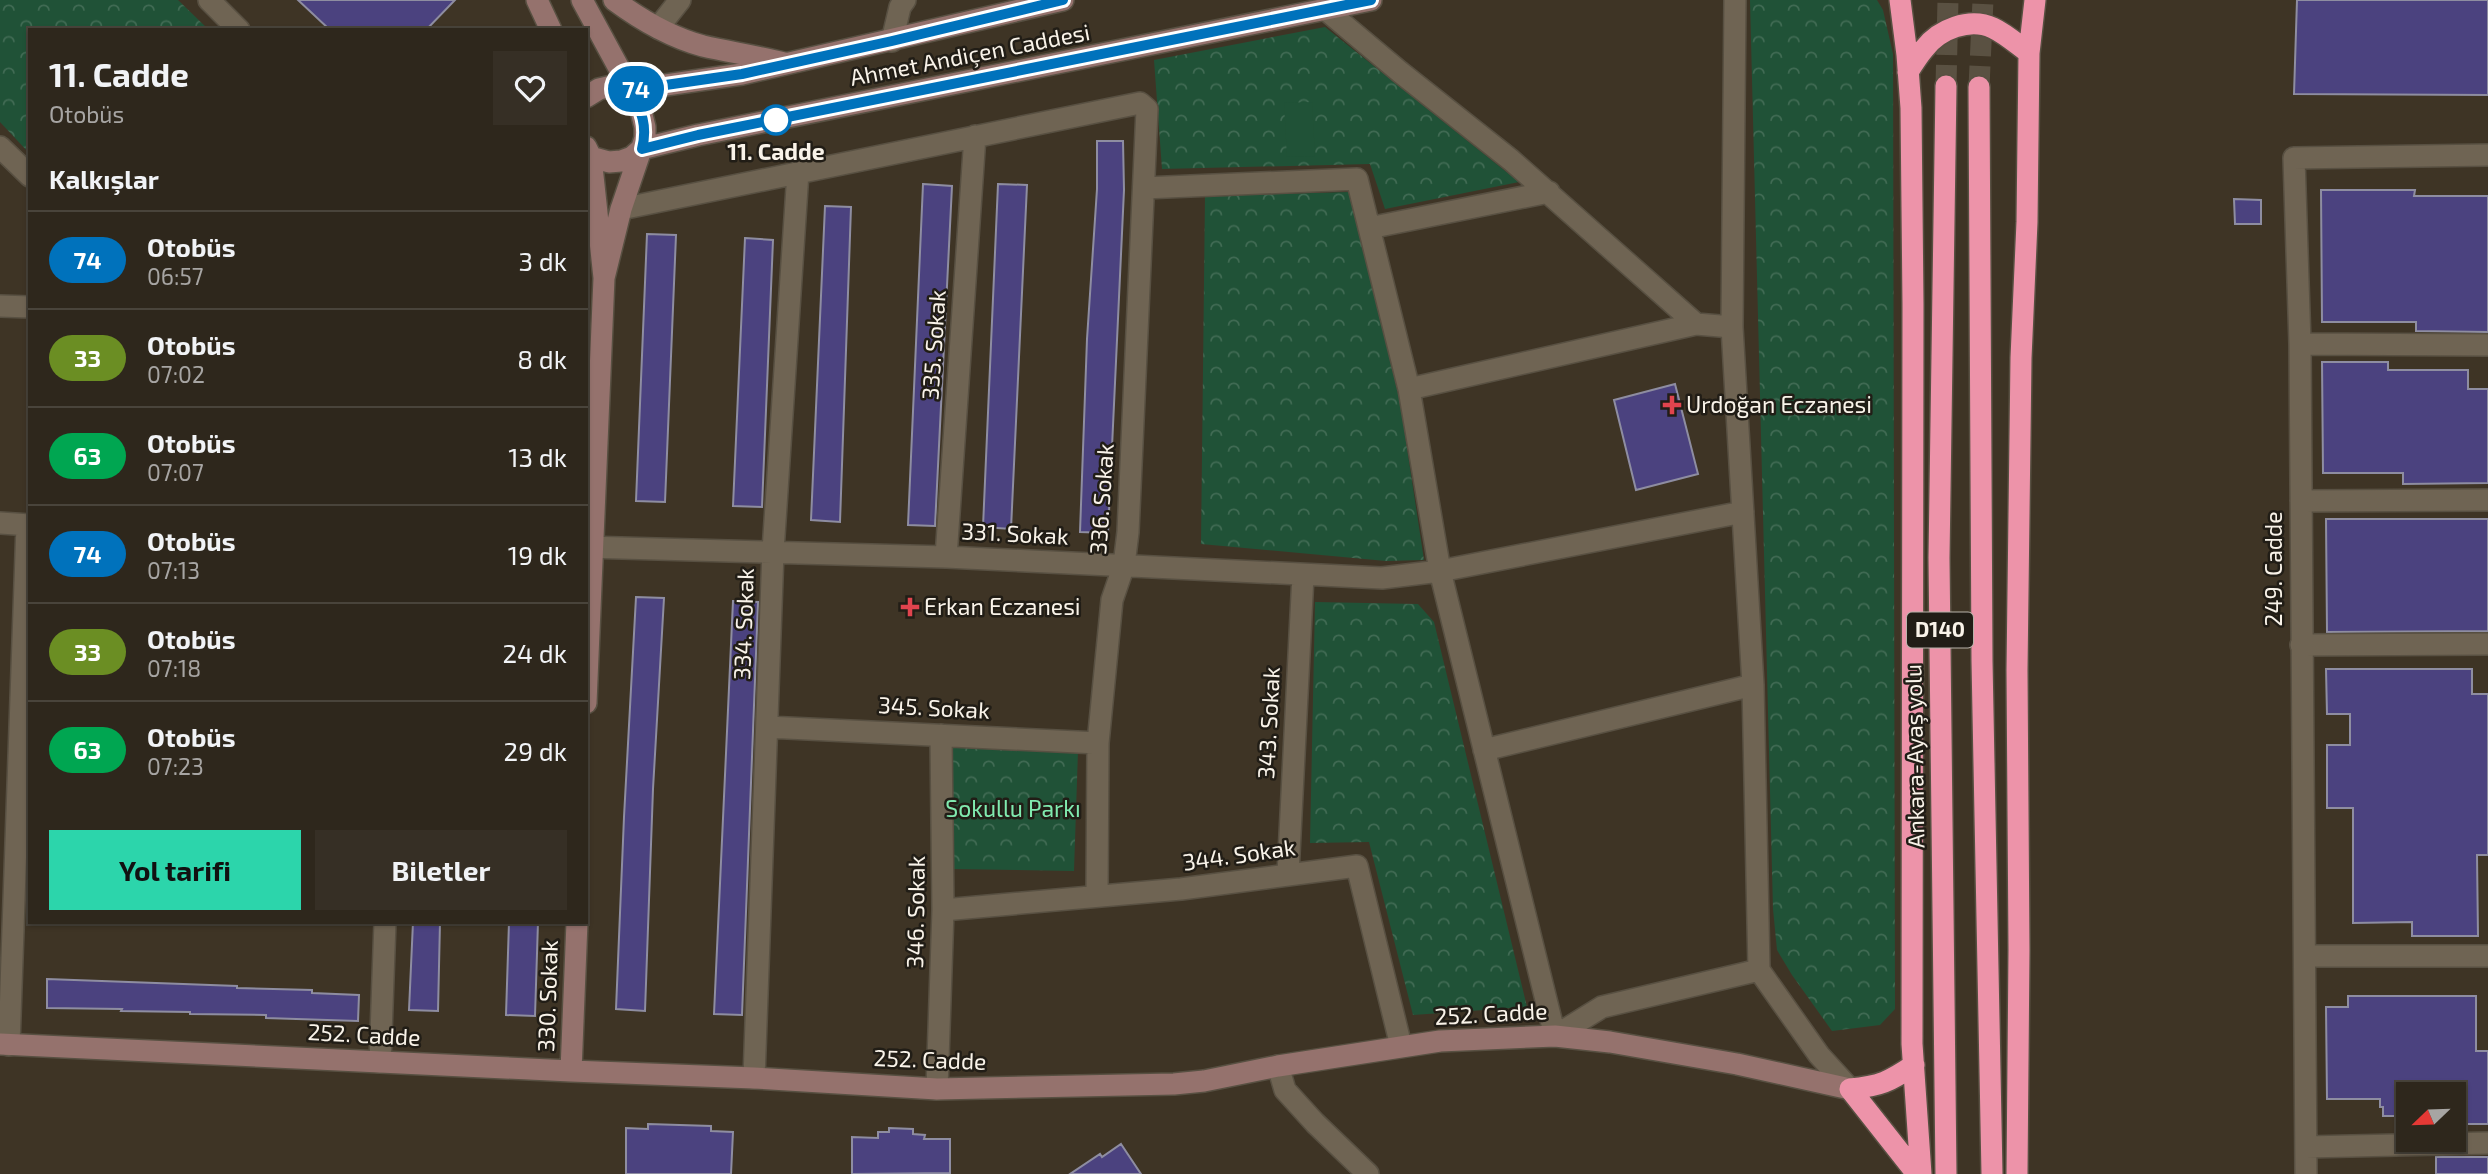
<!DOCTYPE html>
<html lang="tr">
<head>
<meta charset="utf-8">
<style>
  :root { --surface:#2e271c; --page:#362f25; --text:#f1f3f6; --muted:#a7a5a3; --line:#49443b; --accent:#2cd5ab }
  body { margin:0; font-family:"Exo 2",sans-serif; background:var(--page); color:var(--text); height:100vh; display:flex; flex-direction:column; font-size:26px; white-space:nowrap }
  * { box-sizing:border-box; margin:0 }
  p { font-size:23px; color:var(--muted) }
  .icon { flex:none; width:38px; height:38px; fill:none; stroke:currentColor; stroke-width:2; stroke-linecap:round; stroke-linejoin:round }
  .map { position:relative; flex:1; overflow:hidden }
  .drawer { position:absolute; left:28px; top:28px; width:560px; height:896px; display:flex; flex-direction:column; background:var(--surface); border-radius:0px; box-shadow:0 2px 5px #0004,0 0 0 2px var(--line) }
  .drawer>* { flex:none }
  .badge { padding:0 14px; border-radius:23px; font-size:24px; line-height:46px }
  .needle { width:46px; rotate:247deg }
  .fabs { position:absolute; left:2396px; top:1082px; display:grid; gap:14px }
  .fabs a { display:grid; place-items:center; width:70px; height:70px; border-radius:0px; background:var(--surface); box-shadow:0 2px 5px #0004,0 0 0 2px var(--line); font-size:35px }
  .map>.badge { position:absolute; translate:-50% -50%; box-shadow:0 0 0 4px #fff }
  h2 { padding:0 21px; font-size:26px; line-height:63px }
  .round { display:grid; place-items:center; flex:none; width:74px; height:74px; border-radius:0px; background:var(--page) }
  .overview { display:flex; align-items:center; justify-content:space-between; height:119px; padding:0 21px }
  h1 { font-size:33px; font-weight:700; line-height:52px }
  .primary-button { display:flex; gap:14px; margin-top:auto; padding:14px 21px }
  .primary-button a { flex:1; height:80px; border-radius:0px; background:var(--accent); color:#111; font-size:28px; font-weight:700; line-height:80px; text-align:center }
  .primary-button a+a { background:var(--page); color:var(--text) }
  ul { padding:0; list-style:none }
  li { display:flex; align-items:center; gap:21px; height:98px; padding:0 21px; border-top:2px solid var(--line) }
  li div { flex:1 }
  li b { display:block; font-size:26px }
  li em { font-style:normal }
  li .badge { min-width:77px; font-weight:700; text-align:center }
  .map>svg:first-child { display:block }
</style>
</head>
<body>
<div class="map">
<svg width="2488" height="1174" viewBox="0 0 2488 1174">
  <defs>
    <pattern id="park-crowns" width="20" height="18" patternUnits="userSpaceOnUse" patternTransform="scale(1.75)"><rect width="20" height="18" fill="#205237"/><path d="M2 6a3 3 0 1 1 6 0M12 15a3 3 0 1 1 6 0" fill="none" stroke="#416b54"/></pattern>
  </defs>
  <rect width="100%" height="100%" fill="#3e3425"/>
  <path fill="url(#park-crowns)" d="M0,0H178L209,30H30V154L0,122Z
    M1750,0H1877L1883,10L1893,54L1895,1009L1880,1025L1832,1031L1792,975L1777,950L1773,909Z
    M1325,27L1519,182L1385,209L1370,164L1162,169L1154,60Z
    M1350,192L1400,402L1424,560L1386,561L1201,544L1205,196Z
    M1315,602L1418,604L1434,622L1527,1007L1413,1015L1369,842L1310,843Z
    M952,746L1078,751L1074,871L950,869Z"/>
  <path fill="#205237" d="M1312,102L1315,156L1287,157L1284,103Z"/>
  <path fill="#4b427f" stroke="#8e8da1" stroke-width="2" d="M298,0H455L426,30H330Z
    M2297,0H2488V95L2294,94Z
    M1097,141H1123L1124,190L1108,533L1080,532L1087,339L1097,189Z
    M923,184L952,186L935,526L908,525Z
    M998,184L1027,185L1011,529L983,527Z
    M2321,190H2415L2414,196H2488V332L2416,331V322H2322Z
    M2234,199L2261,200V224H2235Z
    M825,206L851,207L840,522L811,520Z
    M647,234L676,235L665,502L636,501Z
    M745,238L773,240L762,507L733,506Z
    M2322,362H2388V370H2468V389H2488V483L2403,484V473H2323Z
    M1675,384L1698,474L1636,490L1614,400Z
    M2326,519H2488V631L2327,632Z
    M636,597L664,598L653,789L645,1011L616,1009L624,817Z
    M733,601L758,602L742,1015L714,1014Z
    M2326,669H2472V694H2488V855H2477L2478,936H2412V922L2353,923V808H2327V745H2350V714H2327Z
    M413,922H440L438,1011L409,1010Z
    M509,922H538L535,1016L506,1015Z
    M47,979L237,986V988L312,990V993L359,995L358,1021L266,1018V1015L190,1014V1012L121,1011L122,1009L47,1008Z
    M2348,996H2476V1051H2488V1124H2454V1094H2408V1116H2383V1107H2380V1099H2327L2326,1007H2348Z
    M648,1124L711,1126V1131L733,1132L731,1174H626V1128L648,1129Z
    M889,1128L913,1129V1134L925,1135L924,1139H950V1173L852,1174V1137L878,1138V1132H889Z
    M1121,1144L1141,1174H1070L1100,1154L1102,1157Z
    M2436,1157H2488V1174H2436Z"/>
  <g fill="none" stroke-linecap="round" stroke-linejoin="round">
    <path stroke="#5a5142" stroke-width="21" stroke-dasharray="21 10" stroke-linecap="butt" d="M1946,86L1948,0
      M1979,87L1983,0"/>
    <g stroke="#585042" stroke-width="24">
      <path id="street" d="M209,0L239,30
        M1325,9L1400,72L1511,160L1696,324
        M658,28L680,0
        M892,41L900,7L905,0
        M0,147L30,176
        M1144,188L1357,179L1409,389L1440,571L1555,1036L1602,1007L1759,970L1753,685L1732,327L1735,0
        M621,209L1140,103L1147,109L1128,532L1124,565L1112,600L1098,743L1097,895
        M1369,228L1549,192
        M0,306L30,307
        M2300,344L2488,345
        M1409,389L1696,324L1732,327
        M2301,501L2488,500
        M0,523L30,525
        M586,547L946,557L1382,578L1440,571L1743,512
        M946,557L975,136
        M2301,645L2488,644
        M767,727L1098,743
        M1484,750L1753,685
        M1288,874L1303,575
        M943,910L1181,889L1357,866L1401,1046
        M2305,956H2488
        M1759,970L1819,1055L1850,1089
        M9,1045L27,525
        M380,1062L385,922
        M1278,1066L1285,1090L1315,1123L1368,1174
        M754,1078L773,551L798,172
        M937,1089L943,910L941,735
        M2306,1147L2488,1143
        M2306,1174L2300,344L2294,158L2488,155"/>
    </g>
    <g stroke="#585042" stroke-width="24">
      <path id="secondary" d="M537,0L551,30
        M582,0L640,107L645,127V138L621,209L604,278L591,157L586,147
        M614,0C641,20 670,37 703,46C729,52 757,56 784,63
        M586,97L599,89L612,86L631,90L742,74L1063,0
        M591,157L609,162L621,161L632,157L641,149L698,135L1371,0
        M586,703L604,278
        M0,1044L571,1071L754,1078L937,1089L1174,1084L1204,1081L1278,1066L1440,1041L1555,1036L1610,1042L1737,1064L1850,1089
        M571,1071L577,922"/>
    </g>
    <g stroke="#585042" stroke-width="24">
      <path id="highway" d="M1900,0L1907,55L1911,108L1913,304L1912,1044L1921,1174
        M1908,72C1913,64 1918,56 1924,49C1939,29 1970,17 1993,28C2006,34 2018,45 2029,53
        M1946,86L1939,558L1946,1174
        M1979,87L1982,661L1992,1174
        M1914,1065C1889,1082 1880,1086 1850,1089L1917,1174
        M2017,1174L2019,950L2017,670L2021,358L2027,222L2029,53L2035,0"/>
    </g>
    <use href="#street" stroke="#6f6453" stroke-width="21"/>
    <use href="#secondary" stroke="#95726d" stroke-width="21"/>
    <use href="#highway" stroke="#ed93a9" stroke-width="21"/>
  </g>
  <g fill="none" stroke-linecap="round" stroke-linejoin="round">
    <g stroke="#fff" stroke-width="16">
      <path id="line" d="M1063,0L892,41L742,74L631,90C641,111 648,125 642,149L698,135L1371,0"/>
    </g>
    <use href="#line" stroke="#0072bc" stroke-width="10"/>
  </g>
  <circle fill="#fff" stroke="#0072bc" stroke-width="3.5" cx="776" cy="120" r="14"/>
  <g fill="#e0444e" stroke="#211d16" stroke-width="2.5">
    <path d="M1668.5 394.5h7v7h7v7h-7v7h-7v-7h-7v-7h7z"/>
    <path d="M906.5 596.5h7v7h7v7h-7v7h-7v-7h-7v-7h7z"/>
  </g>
  <g text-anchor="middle" stroke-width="5" stroke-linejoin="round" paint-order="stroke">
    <rect fill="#211d16" stroke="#b8b3aa" stroke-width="2" x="1907" y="612.5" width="66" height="35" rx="5"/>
    <g font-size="21" font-weight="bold" fill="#f9f3e9">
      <text x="1940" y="637">D140</text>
    </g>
    <g font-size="23" fill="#f9f3e9" stroke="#211d16">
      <text transform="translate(970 55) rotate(-11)" y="8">Ahmet Andiçen Caddesi</text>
      <text transform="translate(934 345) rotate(-86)" y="8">335. Sokak</text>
      <text transform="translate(1102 499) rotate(-86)" y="8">336. Sokak</text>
      <text transform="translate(1015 534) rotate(3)" y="8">331. Sokak</text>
      <text transform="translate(2274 569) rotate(-90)" y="8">249. Cadde</text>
      <text transform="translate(744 624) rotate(-88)" y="8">334. Sokak</text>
      <text transform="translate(934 708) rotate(3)" y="8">345. Sokak</text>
      <text transform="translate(1269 723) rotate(-87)" y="8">343. Sokak</text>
      <text transform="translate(1915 756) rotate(-91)" y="8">Ankara-Ayaş yolu</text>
      <text transform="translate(1239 855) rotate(-8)" y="8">344. Sokak</text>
      <text transform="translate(916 912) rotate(-89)" y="8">346. Sokak</text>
      <text transform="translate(548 996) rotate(-88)" y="8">330. Sokak</text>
      <text transform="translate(1491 1014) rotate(-3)" y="8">252. Cadde</text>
      <text transform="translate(364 1035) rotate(3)" y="8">252. Cadde</text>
      <text transform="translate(930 1060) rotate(2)" y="8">252. Cadde</text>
    </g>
    <g font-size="23" font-weight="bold" fill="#f9f3e9" stroke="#211d16">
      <text x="776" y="160">11. Cadde</text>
    </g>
    <g font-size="23" fill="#f9f3e9" stroke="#211d16" text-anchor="start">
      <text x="1686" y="413">Urdoğan Eczanesi</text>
      <text x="924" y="615">Erkan Eczanesi</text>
    </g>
    <g font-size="23" fill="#80eaaf" stroke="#211d16">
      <text x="1013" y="817">Sokullu Parkı</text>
    </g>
  </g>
</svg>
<div class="fabs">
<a><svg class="needle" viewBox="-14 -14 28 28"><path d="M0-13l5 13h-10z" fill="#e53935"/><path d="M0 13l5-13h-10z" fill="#a7a5a3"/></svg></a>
</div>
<b class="badge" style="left:636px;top:89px;background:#0072bc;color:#fff">74</b>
<section class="drawer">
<div class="overview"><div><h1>11. Cadde</h1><p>Otobüs</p></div><a class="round"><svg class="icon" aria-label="heart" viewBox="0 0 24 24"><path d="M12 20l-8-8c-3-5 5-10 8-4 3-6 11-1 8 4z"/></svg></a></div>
<h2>Kalkışlar</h2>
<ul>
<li><span class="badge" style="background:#0072bc;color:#fff">74</span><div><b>Otobüs</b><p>06:57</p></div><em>3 dk</em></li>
<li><span class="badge" style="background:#6b8e23;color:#fff">33</span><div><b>Otobüs</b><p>07:02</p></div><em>8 dk</em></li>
<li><span class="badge" style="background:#00a651;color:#fff">63</span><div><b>Otobüs</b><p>07:07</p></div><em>13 dk</em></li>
<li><span class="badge" style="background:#0072bc;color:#fff">74</span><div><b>Otobüs</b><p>07:13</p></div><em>19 dk</em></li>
<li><span class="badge" style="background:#6b8e23;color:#fff">33</span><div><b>Otobüs</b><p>07:18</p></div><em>24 dk</em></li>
<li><span class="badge" style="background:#00a651;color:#fff">63</span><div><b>Otobüs</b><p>07:23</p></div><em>29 dk</em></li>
</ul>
<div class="primary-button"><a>Yol tarifi</a><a>Biletler</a></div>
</section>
</div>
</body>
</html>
